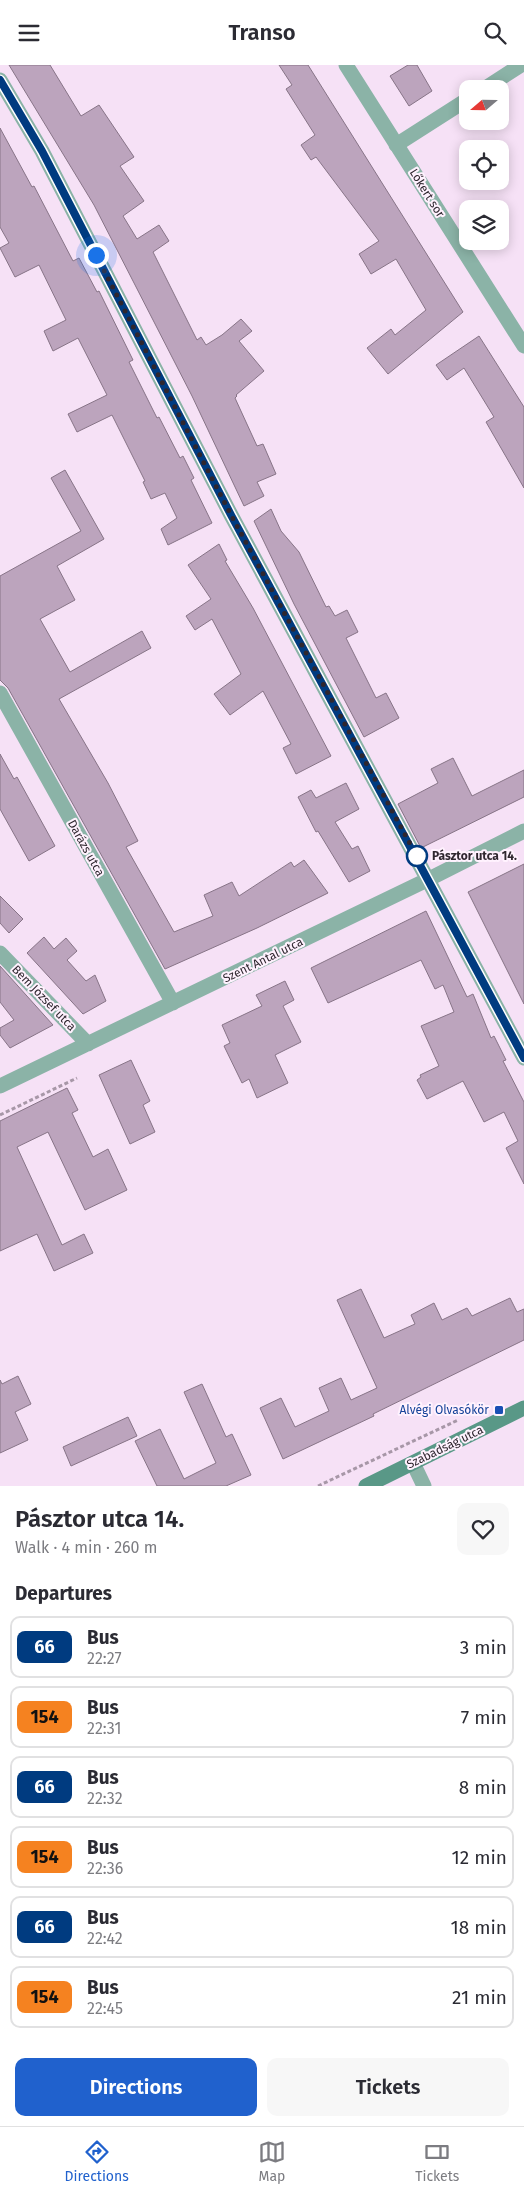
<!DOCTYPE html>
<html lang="en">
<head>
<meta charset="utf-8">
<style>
  :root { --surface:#fff; --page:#f7f7f7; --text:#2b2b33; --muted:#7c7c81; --line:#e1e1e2; --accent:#2061cd }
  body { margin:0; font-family:"Fira Sans",sans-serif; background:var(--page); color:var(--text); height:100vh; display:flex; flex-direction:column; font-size:19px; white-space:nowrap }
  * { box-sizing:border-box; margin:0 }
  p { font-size:16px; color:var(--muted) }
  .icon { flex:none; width:28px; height:28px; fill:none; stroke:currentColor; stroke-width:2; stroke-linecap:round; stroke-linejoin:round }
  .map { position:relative; height:1421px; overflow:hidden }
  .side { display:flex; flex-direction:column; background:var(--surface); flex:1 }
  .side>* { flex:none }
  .badge { padding:0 10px; border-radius:8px; font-size:18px; line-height:32px }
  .needle { width:32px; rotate:250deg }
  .fabs { position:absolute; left:459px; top:15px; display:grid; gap:10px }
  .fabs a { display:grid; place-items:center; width:50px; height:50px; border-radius:10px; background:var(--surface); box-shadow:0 2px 12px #0003; font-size:25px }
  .you { position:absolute; width:25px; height:25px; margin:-12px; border:4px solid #fff; border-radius:50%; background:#1a73e8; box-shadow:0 0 0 8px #1a73e833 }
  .map>.badge { position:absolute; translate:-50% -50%; box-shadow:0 0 0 2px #fff }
  h2 { padding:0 15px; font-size:19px; line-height:45px }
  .round { display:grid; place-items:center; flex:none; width:52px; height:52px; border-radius:10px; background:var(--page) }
  .head { display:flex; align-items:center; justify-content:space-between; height:85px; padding:0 15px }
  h1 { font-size:24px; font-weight:600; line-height:38px }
  .action { display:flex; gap:10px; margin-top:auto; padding:10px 15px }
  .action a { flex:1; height:58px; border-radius:10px; background:var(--accent); color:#fff; font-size:20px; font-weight:600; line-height:58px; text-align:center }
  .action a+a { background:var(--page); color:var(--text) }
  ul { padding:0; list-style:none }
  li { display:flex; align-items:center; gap:15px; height:62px; margin:0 10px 8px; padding:0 5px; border:2px solid var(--line); border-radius:10px }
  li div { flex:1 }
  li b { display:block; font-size:19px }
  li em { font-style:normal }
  li .badge { min-width:55px; font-weight:700; text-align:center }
  header { display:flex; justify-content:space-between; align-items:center; height:65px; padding:0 15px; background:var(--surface); font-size:22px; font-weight:600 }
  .tabs { display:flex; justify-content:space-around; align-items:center; height:70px; border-top:1px solid var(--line); background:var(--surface); font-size:14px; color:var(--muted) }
  .tabs a { display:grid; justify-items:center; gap:2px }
  .tabs .selected { color:var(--accent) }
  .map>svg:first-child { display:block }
</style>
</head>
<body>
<header><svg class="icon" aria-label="menu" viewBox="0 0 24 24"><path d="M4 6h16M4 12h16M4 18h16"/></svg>Transo<svg class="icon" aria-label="search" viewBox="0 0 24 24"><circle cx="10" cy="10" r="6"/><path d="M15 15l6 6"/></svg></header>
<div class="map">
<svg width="524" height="1421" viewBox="0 0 524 1421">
  <rect width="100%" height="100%" fill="#f6e1f6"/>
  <path fill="#bca4bd" stroke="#877487" d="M9,0H50L81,51L99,40L134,92L120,101L144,136L123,151L137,174L159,160L169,176L153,187L197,275L201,272L206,280L222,270L241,254L252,266L239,276L264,306L236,330L237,331L235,333L257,381L263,379L276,409L257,417L264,431L244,441L192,331L94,140Z
    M279,0H308L463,247L388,309L367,283L391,264L395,270L426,245L396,194L371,209L359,189L379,176L316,92L311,95L301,80L315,70L286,24L292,20Z
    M408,0H417L432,26L409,41L390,11Z
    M0,63L32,122L34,121L73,196L79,193L97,227L99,226L133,295L129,297L157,353L159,352L180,393L183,391L194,413L191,415L212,458L168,480L161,464L177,453L165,428L151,434L143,417L145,416L112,350L77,367L68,349L107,330L78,273L53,286L44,266L66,255L39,200L15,212L0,183L9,178L0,162Z
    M479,271L524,342V423L486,357L494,352L464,303L447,315L436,300Z
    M65,405L104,474L57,501L75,535L40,554L70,607L142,566L151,583L59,634L108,718L138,776L126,782L174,867L213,851L204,830L232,817L239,831L291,797L294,802L304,795L328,828L257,863L165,904L8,623L0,615V511L81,466L51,413Z
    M271,444L281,466L299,487L326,542L329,541L335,551L347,545L358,567L346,573L376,633L386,628L399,653L364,672L294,539L254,456Z
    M219,479L227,495L225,496L253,543L331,691L296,709L283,683L291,679L263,626L230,650L214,629L241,609L212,554L195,565L186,551L211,534L188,500Z
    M0,689L14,714L17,712L55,781L29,796L0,744Z
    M453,693L472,731L524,705V732L421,783L398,739L438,718L431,704Z
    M346,718L359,744L335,757L352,784L358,781L370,806L349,817L318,766L316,767L298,732L311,725L316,733Z
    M524,799V939L468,827Z
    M0,831L23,854L9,868L0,858Z
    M426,846L467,932L473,929L491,973L494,971L506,995L503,996L524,1037V1119L506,1083L518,1076L504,1047L484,1057L463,1016L427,1034L417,1015L421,1012L420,1010L439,1001L421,961L454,947L443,920L435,924L421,895L328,938L311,903Z
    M44,872L54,884L66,873L77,886L67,895L86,916L95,910L106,936L83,949L27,888Z
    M0,901L53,960L10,983L0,970V963L14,955L0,937Z
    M285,916L294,935L283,941L301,977L275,990L288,1018L257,1033L249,1014L242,1018L224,981L230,978L222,960L262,941L256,930Z
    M131,995L150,1036L143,1040L155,1067L130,1079L99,1010Z
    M67,1023L78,1045L72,1048L93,1092L108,1084L127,1125L85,1145L48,1067L17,1082L62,1180L84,1169L93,1188L54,1206L37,1169L0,1186V1056Z
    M361,1224L384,1273L415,1259L411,1250L434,1238L442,1255L467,1243L472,1251L510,1233L517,1247L524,1244V1275L373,1349L374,1351L283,1394L260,1343L281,1333L295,1362L329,1346L319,1323L341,1313L351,1335L377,1323L337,1235Z
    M18,1311L31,1339L15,1347L28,1375L0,1388V1315L2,1319Z
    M202,1319L226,1372L232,1369L251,1410L226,1421H157L135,1376L160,1364L184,1414L216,1398L184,1327Z
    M128,1352L137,1371L71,1401L63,1382Z"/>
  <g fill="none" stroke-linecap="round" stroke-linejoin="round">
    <path stroke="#a797a7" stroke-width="3" stroke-dasharray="4 2.5" stroke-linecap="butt" d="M0,1050L77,1013
      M318,1421L458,1355"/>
    <path stroke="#8bb3a7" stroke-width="15" d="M346,0L524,281
      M0,15L42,86L231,450L524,993
      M484,24L521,0
      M396,80L468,34
      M0,628L173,938
      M0,888L88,979
      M0,1021L429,814L524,766
      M413,1398L424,1421"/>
    <path stroke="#599887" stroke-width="15" d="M366,1421L524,1343"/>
  </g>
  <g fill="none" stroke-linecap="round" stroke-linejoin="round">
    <g stroke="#fff" stroke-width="11">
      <path id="line" d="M0,15L42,86L231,450L524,993"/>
    </g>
    <use href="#line" stroke="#003b80" stroke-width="8"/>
    <path stroke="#2f272f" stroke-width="5" stroke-dasharray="0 9" d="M96,190L231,450L420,797L417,791"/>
  </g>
  <circle fill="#fff" stroke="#003b80" stroke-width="2.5" cx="417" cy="791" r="10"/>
  <rect fill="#1a4fb4" stroke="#fff2fe" stroke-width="2" x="494" y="1340" width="10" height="10" rx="2.5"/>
  <g text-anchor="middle" stroke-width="4" stroke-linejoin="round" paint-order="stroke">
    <g font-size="12" fill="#2f272f" stroke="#fff2fe">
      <text transform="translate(427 128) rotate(58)" y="4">Lőkert sor</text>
      <text transform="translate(86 783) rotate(61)" y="4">Darázs utca</text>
      <text transform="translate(263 895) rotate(-26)" y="4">Szent Antal utca</text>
      <text transform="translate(44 933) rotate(46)" y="4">Bem József utca</text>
      <text transform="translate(445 1382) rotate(-26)" y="4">Szabadság utca</text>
    </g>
    <g font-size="12" font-weight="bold" fill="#2f272f" stroke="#fff2fe" text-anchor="start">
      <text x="432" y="795">Pásztor utca 14.</text>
    </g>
    <g font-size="12" fill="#164399" stroke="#fff2fe" text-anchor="end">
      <text x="489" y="1349">Alvégi Olvasókör</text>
    </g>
  </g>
</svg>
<div class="fabs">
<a><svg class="needle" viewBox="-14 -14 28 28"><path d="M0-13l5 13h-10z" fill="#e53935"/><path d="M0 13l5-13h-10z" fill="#7c7c81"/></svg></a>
<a><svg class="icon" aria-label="locate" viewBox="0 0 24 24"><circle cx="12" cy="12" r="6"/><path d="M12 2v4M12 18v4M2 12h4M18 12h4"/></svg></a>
<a><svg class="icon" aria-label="layers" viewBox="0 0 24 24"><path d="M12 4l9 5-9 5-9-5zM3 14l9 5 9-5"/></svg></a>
</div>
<div class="you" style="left:96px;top:190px"></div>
</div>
<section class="side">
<div class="head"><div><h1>Pásztor utca 14.</h1><p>Walk · 4 min · 260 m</p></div><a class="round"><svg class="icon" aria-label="heart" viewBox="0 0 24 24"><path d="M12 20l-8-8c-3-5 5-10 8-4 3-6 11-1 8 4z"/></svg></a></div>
<h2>Departures</h2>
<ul>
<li><span class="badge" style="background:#003b80;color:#fff">66</span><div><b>Bus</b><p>22:27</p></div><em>3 min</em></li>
<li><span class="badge" style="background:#f58220;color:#111">154</span><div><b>Bus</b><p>22:31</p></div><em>7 min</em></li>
<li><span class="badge" style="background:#003b80;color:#fff">66</span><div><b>Bus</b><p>22:32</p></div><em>8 min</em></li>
<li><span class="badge" style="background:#f58220;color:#111">154</span><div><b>Bus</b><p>22:36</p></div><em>12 min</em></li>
<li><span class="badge" style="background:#003b80;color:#fff">66</span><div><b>Bus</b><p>22:42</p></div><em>18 min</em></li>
<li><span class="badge" style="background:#f58220;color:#111">154</span><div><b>Bus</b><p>22:45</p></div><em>21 min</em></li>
</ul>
<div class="action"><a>Directions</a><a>Tickets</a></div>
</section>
<nav class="tabs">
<a class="selected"><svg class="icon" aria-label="directions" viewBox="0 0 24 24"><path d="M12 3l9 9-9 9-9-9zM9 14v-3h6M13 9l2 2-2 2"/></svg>Directions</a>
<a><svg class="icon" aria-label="map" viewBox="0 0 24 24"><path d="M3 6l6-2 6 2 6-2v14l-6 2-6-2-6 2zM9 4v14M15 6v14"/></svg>Map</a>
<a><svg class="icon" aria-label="tickets" viewBox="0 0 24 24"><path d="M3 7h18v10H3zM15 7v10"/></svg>Tickets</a>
</nav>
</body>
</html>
